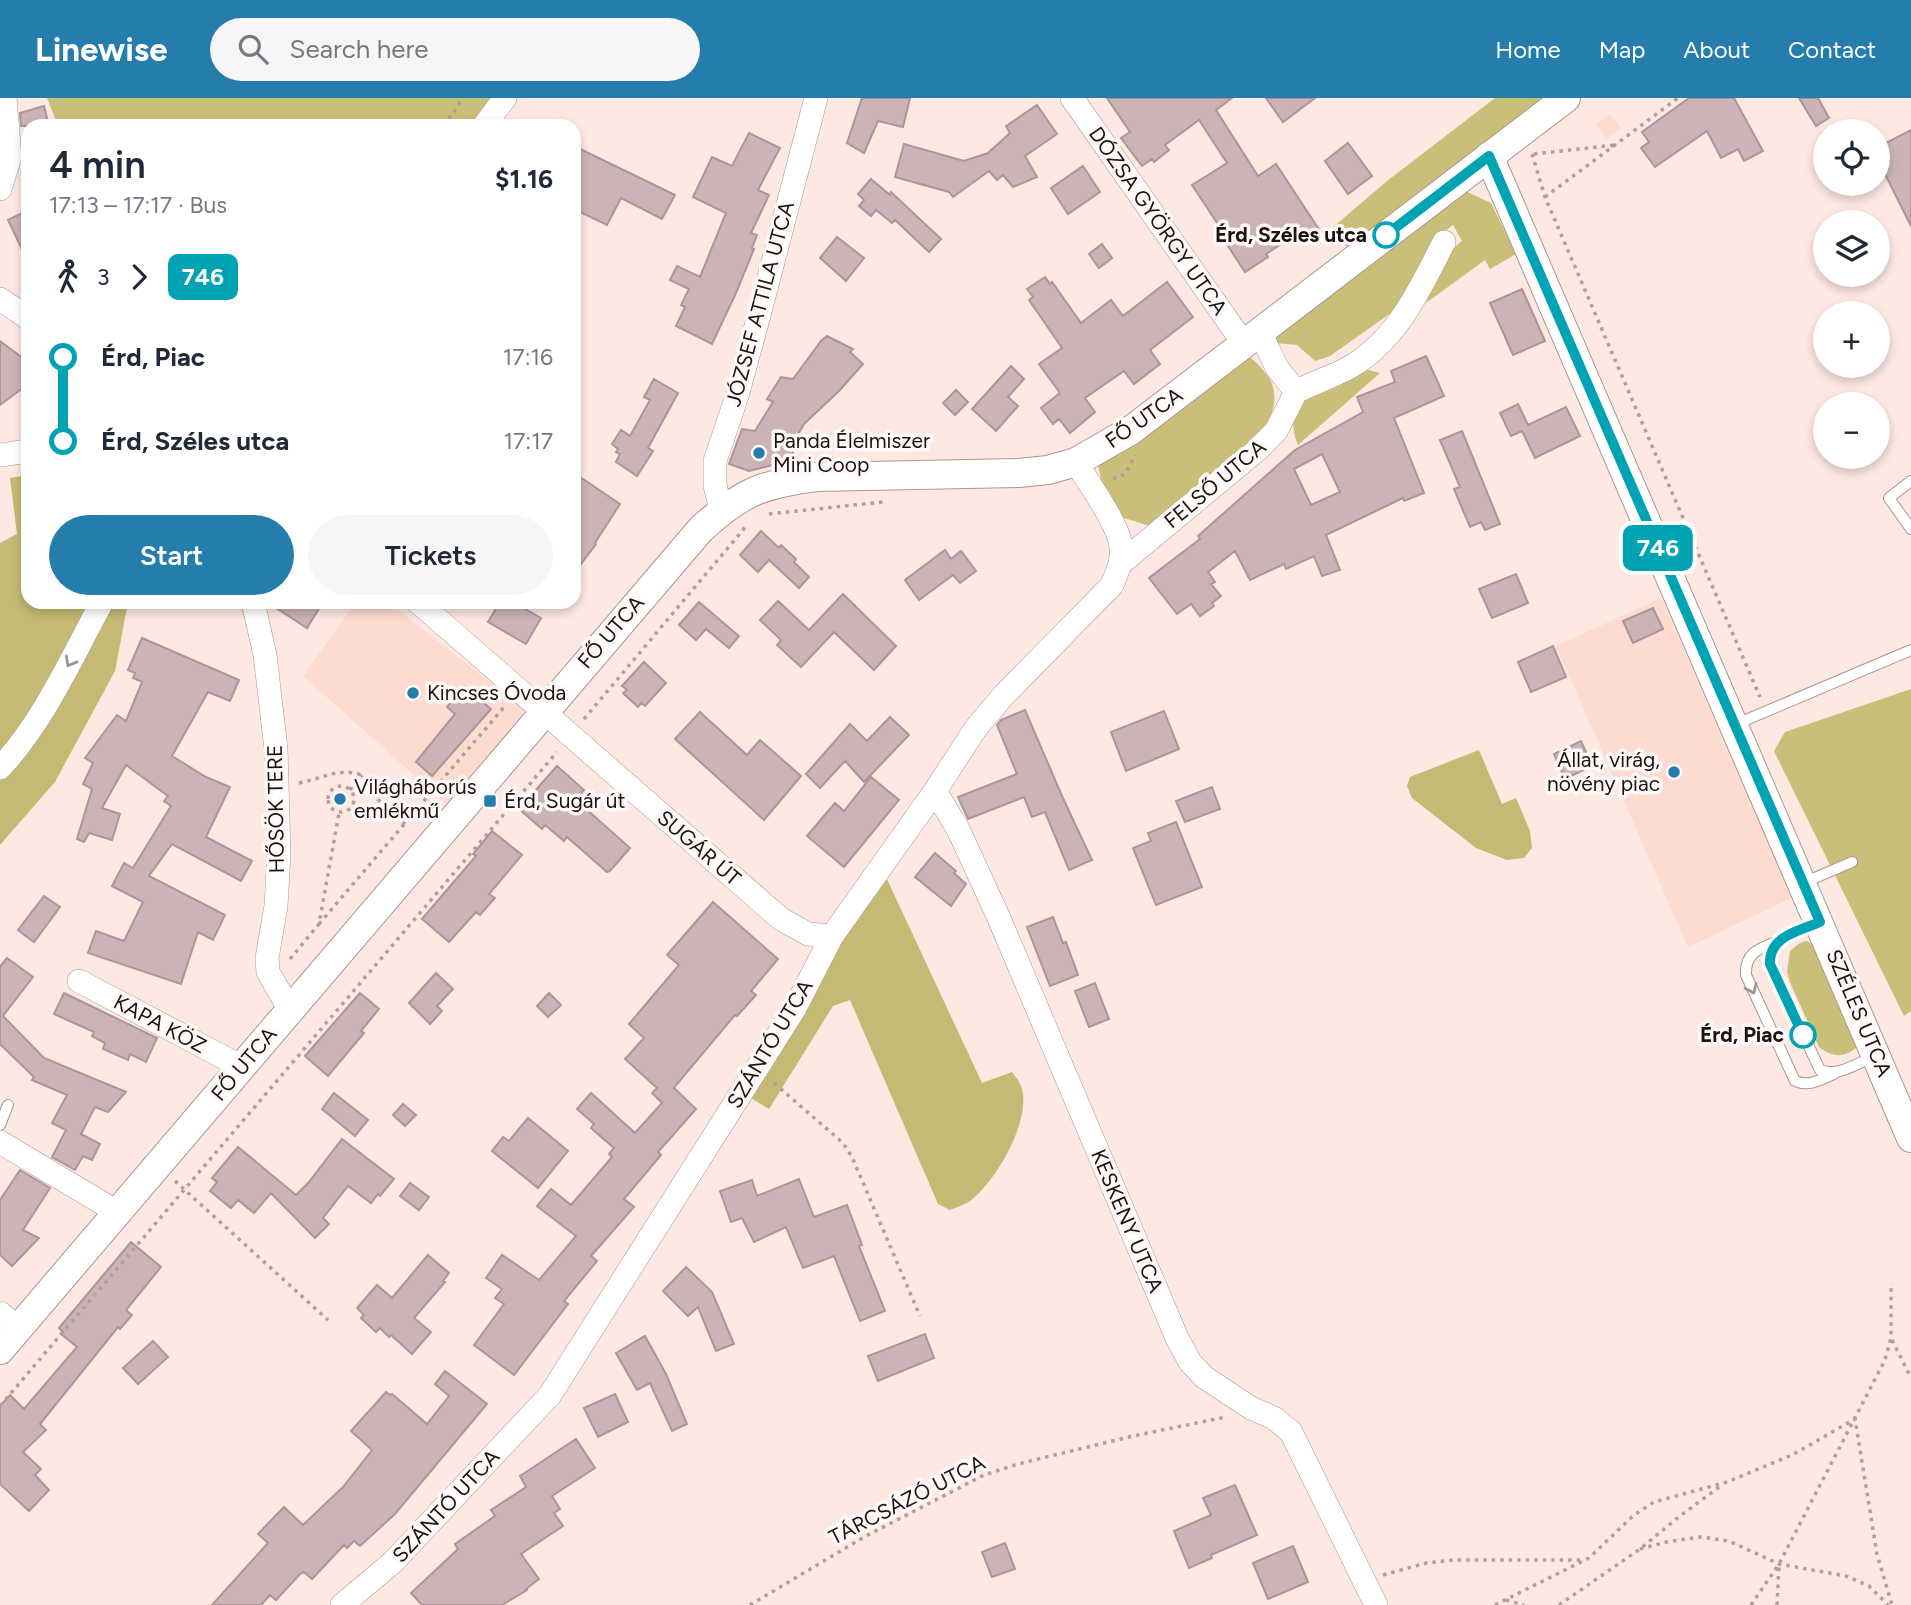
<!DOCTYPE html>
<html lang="en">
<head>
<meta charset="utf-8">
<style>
  :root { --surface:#fff; --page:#f6f6f7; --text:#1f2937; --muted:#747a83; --accent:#257dac }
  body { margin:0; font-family:Figtree,sans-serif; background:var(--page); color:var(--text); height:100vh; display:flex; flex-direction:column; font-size:26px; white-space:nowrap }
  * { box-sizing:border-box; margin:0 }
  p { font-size:23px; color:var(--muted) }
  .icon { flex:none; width:38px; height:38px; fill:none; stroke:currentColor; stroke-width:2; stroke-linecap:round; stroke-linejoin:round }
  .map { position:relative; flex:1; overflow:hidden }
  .sheet { position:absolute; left:21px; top:21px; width:560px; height:490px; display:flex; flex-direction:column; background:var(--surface); border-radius:21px; box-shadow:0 4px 10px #0003 }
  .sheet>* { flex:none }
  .badge { padding:0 14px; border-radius:10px; font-size:24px; line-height:46px }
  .fabs { position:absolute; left:1813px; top:21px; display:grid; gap:14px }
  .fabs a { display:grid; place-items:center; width:77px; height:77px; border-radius:50%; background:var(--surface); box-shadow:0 4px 10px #0003; font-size:35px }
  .map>.badge { position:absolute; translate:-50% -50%; box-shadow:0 0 0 4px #fff }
  .legs { display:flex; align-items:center; gap:10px; height:77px; padding:0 28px; font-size:23px }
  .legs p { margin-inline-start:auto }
  .headline { display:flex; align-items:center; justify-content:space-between; height:119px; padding:0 28px }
  h1 { font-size:38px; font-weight:600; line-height:52px }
  .button { display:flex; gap:14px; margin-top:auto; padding:14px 28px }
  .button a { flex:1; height:80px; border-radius:42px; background:var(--accent); color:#fff; font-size:28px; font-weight:600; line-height:80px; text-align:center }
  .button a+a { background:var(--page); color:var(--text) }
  ul { padding:0 28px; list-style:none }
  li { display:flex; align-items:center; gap:24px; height:84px; font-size:26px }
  li i { display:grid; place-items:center; width:10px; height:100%; margin:0 9px; background:currentColor }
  li i::after { content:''; width:18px; height:18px; margin:-9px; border:5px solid; border-radius:50%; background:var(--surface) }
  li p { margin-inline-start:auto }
  li:first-child i { background:linear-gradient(#0000 50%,currentColor 0) }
  li:last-child i { background:linear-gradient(currentColor 50%,#0000 0) }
  header { display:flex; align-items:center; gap:42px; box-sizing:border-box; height:98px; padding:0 35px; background:var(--accent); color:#fff }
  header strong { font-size:33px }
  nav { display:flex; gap:38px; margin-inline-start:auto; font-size:24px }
  .search { width:490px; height:63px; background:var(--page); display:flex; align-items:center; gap:18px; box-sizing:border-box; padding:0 24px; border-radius:38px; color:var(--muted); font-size:26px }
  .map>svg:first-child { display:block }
</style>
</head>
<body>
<header>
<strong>Linewise</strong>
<div class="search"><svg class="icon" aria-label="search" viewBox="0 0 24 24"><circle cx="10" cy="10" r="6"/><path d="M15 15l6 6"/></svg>Search here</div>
<nav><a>Home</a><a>Map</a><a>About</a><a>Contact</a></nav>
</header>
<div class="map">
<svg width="1911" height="1507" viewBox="0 0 1911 1507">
  <rect width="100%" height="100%" fill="#fde8e2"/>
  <path fill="#fddbd1" d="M1610,16L1621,30L1607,41L1596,27Z
    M1661,500L1792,800L1688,849L1556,548Z
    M356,504H388L527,613L452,711L303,578Z"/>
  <path fill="#cabf79" d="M47,0H491L469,28H58Z
    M1495,0H1549L1349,152L1332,130L1387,83Z
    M1467,94L1491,105L1516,156L1490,171L1485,162L1426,205C1436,176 1438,162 1462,143L1453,127L1437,140L1398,210L1330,258L1315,263L1297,247L1275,245L1274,238L1458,95Z
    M1246,258C1254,261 1258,266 1263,272C1281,291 1275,312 1264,333L1150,428L1124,420L1115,412L1104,395L1098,367Z
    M1365,271L1380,275L1298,347C1277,298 1330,288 1365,271Z
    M1911,591V913L1904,918L1774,653L1785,634Z
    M1806,843L1813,846L1858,948C1845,960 1833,960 1819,949L1790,884L1787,874L1790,853L1800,845Z"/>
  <path fill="#c4ba73" d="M28,377V504H128L115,573L55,684L0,747V445L17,436L10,380Z
    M1479,652L1502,706L1516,700L1530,733L1532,750L1524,760L1507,762L1476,750L1412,700L1407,688L1410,679Z
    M885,777L982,985L1012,974C1015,978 1019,983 1021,988C1033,1020 996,1084 970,1103C964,1107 956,1109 950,1112L938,1106L850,902L833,908L769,1011L749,999L842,842Z"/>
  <path fill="#ccb3b8" stroke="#ad9499" stroke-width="2" fill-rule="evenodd" d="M862,0H910L903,29L878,23L864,55L847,45Z
    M1107,0H1232L1216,12L1258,78L1276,66L1320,133L1299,146L1294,138L1266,156L1268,159L1245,174L1224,142L1227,140L1192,87L1227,65L1199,22L1165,47L1169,52L1154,64L1152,61L1142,68L1121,40L1130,34Z
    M1266,0H1315L1283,24Z
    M1689,0H1734L1763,53L1744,63L1738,51L1721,60L1707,33L1655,69L1641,50L1649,44L1642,34Z
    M1799,0H1818L1829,20L1816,28Z
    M1037,7L1057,36L1025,58L1037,79L1013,89L1003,77L997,82L989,73L953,99L949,94L895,79L904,46L964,63L988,55L1010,35L1006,28Z
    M44,8L49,28H21L20,15Z
    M1911,32V128L1878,62V49Z
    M749,35L780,50L758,92L769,97L751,135L757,137L752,150L754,151L736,195L712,246L676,228L685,209L681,207L689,191L670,182L677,168L700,179L726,115L693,99L712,59L732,68Z
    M1348,45L1372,78L1348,96L1325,63Z
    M574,48L675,97L662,121L621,100L607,127L574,111Z
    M1083,68L1100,94L1068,116L1051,90Z
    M871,81L890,97L891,94L941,141L929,154L895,122L892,125L876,112L871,118L859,108L864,102L858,96Z
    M28,112V164L8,122Z
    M837,139L864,160L846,183L820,160Z
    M1102,146L1112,160L1099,170L1089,156Z
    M1045,179L1050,186L1052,184L1081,225L1111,202L1123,218L1167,184L1193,219L1150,252L1160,266L1134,286L1124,273L1085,300L1095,314L1070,335L1059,321L1053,326L1041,310L1060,295L1039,266L1062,250L1029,202L1033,199L1027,191Z
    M1522,191L1545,243L1513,257L1490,205Z
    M827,238L853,251L850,254L863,266L839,293L804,326L793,345V362L749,373L729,366L742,331L755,333L773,304L767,301L781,279L793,281L821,243Z
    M0,243L20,258L28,269V286L0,307Z
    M1426,258L1444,298L1394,320L1424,395L1404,403L1403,400L1326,437L1340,472L1322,478L1314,458L1286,471L1284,466L1250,482L1235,453L1208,474L1215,484L1211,486L1221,498L1212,505L1214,508L1200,518L1191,506L1177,516L1149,480L1200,441L1198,438L1295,352L1363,314L1357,299L1395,284L1391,273ZM1322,356L1340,394L1311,407L1294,371Z
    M1011,268L1024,281L1008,299L1018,308L996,333L972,311Z
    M654,281L678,295L648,350L653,353L637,378L616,364L620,356L616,354L618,351L612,346L621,332L630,338L650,302L644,299Z
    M956,292L968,304L955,317L943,305Z
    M1518,306L1528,327L1566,309L1580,338L1535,360L1522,333L1511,338L1500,315Z
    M1462,333L1500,426L1485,432L1481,424L1470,429L1454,391L1460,389L1440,342Z
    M574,375L620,406L595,445L596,446L574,475Z
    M761,433L779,450L781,447L796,461L794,464L809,479L799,490L769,462L758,474L740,457Z
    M945,452L951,461L961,453L976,473L960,485L953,477L919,502L905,482Z
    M1516,476L1528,505L1492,520L1479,491Z
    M843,496L896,548L874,572L834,534L801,569L777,547L781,542L760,522L778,503L809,532Z
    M267,504H323L307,530Z
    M500,504H513L541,520L526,546L488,524Z
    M699,504L739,538L729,550L706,531L696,542L679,527Z
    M1653,510L1663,531L1633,545L1623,523Z
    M142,540L239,582L230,603L208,594L172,658L206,679L230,689L206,739L252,763L241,783L172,746L149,778L225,817L213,842L198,834L181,886L88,855L96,833L124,843L143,804L112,788L124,765L133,770L171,708L164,703L168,698L126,667L102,710L120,716L112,742L89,735L84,744L77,741L92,691L83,686L93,665L85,660L117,617L126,623L142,584L133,580L135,575L128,572Z
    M1553,548L1566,579L1531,594L1518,564Z
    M644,564L666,585L645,608L641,605L638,609L623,595L627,592L622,588Z
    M464,588L491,611L432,678L416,664L455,616L447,609Z
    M1025,612L1062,698L1092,762L1069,772L1045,714L1032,719L1024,699L968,721L958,699L1017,676L997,627L1001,622Z
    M1164,613L1179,651L1126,673L1111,634Z
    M700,614L747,657L760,642L801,678L764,722L675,641Z
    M890,619L909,637L864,684L845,663L820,690L806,676L850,626L867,643Z
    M1581,643L1592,668L1565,681L1554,656Z
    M557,668L584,692L576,702L630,750L610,773L607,774L567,739L564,743L545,727L542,731L519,711Z
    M871,679L899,702L844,769L807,738L835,705L844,713Z
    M1212,689L1220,711L1185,724L1176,703Z
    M1176,724L1202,789L1156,807L1133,750L1151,743L1148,735Z
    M492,733L522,757L489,796L495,800L480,817L476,814L449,844L422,821L476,758L473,756Z
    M935,755L956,773L954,775L966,786L951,808L915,779Z
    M44,798L60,809L34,844L18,832Z
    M713,804L778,861L751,893L756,897L737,918L735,917L677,986L674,990L696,1011L658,1054L661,1057L624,1101L634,1109L591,1158L597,1163L564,1203L568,1206L514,1277L474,1247L504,1206L495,1200L502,1191L486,1180L502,1157L539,1182L576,1138L537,1108L551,1091L571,1107L612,1059L609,1056L614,1050L591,1030L594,1026L577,1011L591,995L635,1035L662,1005L652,995L657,990L625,961L644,940L629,926L679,867L667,857Z
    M1053,819L1063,845L1066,844L1078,877L1050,888L1027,829Z
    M7,860L33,879L3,918L44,960L126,994L108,1014L95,1009L81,1036L100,1046L92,1062L83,1058L75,1072L52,1059L66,1032L52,1025L67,997L32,982L34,979L0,946V869Z
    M436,875L453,891L437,908L442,913L430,926L409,905Z
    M1095,885L1109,921L1089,929L1075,893Z
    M64,895L157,940L146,964L130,956L128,962L103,951L105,945L92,938L94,934L54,916Z
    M360,895L379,911L361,933L364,935L328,978L305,958Z
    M549,895L561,907L548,919L537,908Z
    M334,995L368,1022L355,1038L322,1011Z
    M403,1006L416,1017L405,1028L393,1017Z
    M528,1020L568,1053L538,1090L492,1053L503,1039L509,1043Z
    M342,1041L394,1081L380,1098L378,1096L371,1105L348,1088L323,1120L329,1126L315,1140L271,1095L254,1115L238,1102L231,1110L210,1093L217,1084L212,1080L238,1049L296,1097L309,1084Z
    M20,1072L50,1090L23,1132L39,1140L12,1168L0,1157V1102Z
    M799,1081L814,1119L847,1107L862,1147L859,1148L885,1213L860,1223L834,1158L803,1170L786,1129L754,1144L742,1120L731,1124L720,1093L752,1082L757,1098Z
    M410,1085L429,1099L419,1112L400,1098Z
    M131,1144L161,1169L126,1212L132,1217L120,1231L118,1229L40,1326L46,1332L23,1354L41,1371L35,1377L49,1392L29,1413L0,1386V1308L10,1297L24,1311L77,1249L61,1236L63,1234L59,1230Z
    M428,1157L449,1175L443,1183L445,1184L414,1220L431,1234L412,1256L391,1237L389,1239L380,1230L376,1234L361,1220L364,1217L357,1210L377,1187L392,1200Z
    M686,1169L712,1194L734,1246L716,1253L698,1209L688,1218L663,1193Z
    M925,1236L934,1260L878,1283L868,1258Z
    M645,1238L666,1276L687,1326L672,1333L650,1285L637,1292L616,1255Z
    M153,1243L168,1259L138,1286L123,1270Z
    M445,1273L487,1306L395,1416L360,1448L354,1443L347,1450L344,1447L312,1481L304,1474L300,1476L276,1502L270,1497L261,1507H212L268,1445L258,1436L284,1409L303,1427L343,1389L372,1352L351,1333L386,1294L390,1297L392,1296L427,1326L449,1298L435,1286Z
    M615,1296L628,1324L598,1339L584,1310Z
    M576,1341L595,1370L552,1398L560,1411L554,1415L563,1428L521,1456L539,1481L526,1491L527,1492L502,1507H422L411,1495L458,1451L455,1446L495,1418L491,1412L526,1389L520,1378Z
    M1235,1387L1257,1437L1211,1457L1212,1460L1189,1470L1174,1433L1211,1417L1203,1400Z
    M1005,1445L1015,1471L992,1479L982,1454Z
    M1293,1448L1308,1484L1268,1501L1253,1465Z"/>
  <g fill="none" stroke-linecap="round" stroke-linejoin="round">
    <g stroke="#ad958e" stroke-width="12">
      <path id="service" d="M1911,383L1889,400L1911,431
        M1734,627L1911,552
        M1803,785L1852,764
        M1817,825C1796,835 1769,839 1770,866L1820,972C1838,979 1856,966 1873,959
        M1776,844C1758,851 1745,855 1746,877L1795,983C1809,989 1820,982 1834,976
        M0,1027L8,1007"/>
    </g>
    <g stroke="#ad958e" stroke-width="24">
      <path id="minor" d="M1072,0L1244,246
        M484,28L505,0
        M0,91L10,59L5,0
        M0,201L28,220
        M1296,294C1315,283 1337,278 1355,266C1399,238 1421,189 1444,144
        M0,357L28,353
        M721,413L715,387V363L737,298L758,221L816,0
        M1120,466L1256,353L1276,333L1296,294L1277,270L1260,234
        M253,504L265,557L276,651L279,756L276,808L267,860L268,874L290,912
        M418,504L781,821L808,836L832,838
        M0,670C44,623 71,561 102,504
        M935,693L958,731L998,818L1177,1240L1190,1264L1204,1279L1251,1310L1274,1320L1291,1334L1376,1507
        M79,883L242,969
        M0,1044L117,1114
        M0,1215L19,1230
        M342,1507L393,1464L550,1297L795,910L832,838L935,693L976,630L1003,598L1112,487C1117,475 1123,462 1121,449C1119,426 1088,385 1076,364"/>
    </g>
    <g stroke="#ad958e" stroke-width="30">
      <path id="tertiary" d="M1489,58L1911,1040
        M0,1252L701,431C742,394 762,386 816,379L1019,375L1048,372L1076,364L1130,333L1566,0"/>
    </g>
    <path stroke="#b09f9b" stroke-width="3.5" stroke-dasharray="3.5 5" stroke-linecap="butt" d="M444,28L463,0
      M1532,56L1545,99L1760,599
      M1534,56L1615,47
      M1545,99L1678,0
      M1113,381L1125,376L1135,357
      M769,416L883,404
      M584,621L748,426
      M299,685C321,681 339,669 362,677L382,707L405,726
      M328 701a13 13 0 1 1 26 0a13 13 0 1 1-26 0Z
      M350,692L362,677
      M319,826L505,608
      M290,861L319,826L339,715
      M774,985L843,1045L852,1059L920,1218
      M175,1083L328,1222
      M1892,1242L1911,1280
      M0,1308L557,654
      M1640,1451L1666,1444L1701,1439L1729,1443L1779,1466L1846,1478L1869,1488L1888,1507
      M1383,1477L1426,1465L1455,1462H1580
      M1506,1502L1524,1507
      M750,1507L864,1439L984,1377L1018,1366L1133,1338L1226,1319
      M1495,1507L1589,1460L1634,1417L1654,1404L1727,1384L1792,1357L1855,1321L1877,1456L1892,1507
      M1559,1507L1640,1451L1680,1418L1722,1387
      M1751,1507L1779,1466L1885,1262L1891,1240V1185
      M1777,1507L1779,1468"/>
    <use href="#service" stroke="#fff" stroke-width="10"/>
    <use href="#minor" stroke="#fff" stroke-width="23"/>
    <use href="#tertiary" stroke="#fff" stroke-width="28"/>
  </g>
  <defs><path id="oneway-chevron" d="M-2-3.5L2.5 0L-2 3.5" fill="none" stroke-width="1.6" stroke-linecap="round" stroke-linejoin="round" transform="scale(1.75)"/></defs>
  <g stroke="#999594">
    <use href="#oneway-chevron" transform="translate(70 564) rotate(119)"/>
    <use href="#oneway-chevron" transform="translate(1752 891) rotate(66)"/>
  </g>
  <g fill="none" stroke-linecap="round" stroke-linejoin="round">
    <g stroke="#fff" stroke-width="16">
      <path id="line-1" d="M1386,137L1489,58L1820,824C1799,833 1769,838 1770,866L1803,937"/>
    </g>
    <use href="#line-1" stroke="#00a3b4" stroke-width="10"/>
  </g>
  <g fill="#fff" stroke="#00a3b4" stroke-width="3.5">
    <circle cx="1386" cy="137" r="12"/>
    <circle cx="1803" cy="937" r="12"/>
  </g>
  <g fill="#257dac" stroke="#fef9f8" stroke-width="2.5">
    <circle cx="759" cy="355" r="7"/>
    <circle cx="413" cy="595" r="7"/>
    <circle cx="1674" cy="674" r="7"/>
    <circle cx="340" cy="701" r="7"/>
    <rect x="483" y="696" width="14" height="14" rx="3.5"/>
  </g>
  <g text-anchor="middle" stroke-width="7" stroke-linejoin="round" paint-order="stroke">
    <g font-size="21" fill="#1c1311" stroke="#fef9f8">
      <text transform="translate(1158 123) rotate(55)" y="7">DÓZSA GYÖRGY UTCA</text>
      <text transform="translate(760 206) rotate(-75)" y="7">JÓZSEF ATTILA UTCA</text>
      <text transform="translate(1144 320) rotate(-35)" y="7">FŐ UTCA</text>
      <text transform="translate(1215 386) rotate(-40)" y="7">FELSŐ UTCA</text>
      <text transform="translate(611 534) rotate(-49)" y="7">FŐ UTCA</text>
      <text transform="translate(276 711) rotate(-91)" y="7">HŐSÖK TERE</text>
      <text transform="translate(699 750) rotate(41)" y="7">SUGÁR ÚT</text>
      <text transform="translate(1859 915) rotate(67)" y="7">SZÉLES UTCA</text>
      <text transform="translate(160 926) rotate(28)" y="7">KAPA KÖZ</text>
      <text transform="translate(770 946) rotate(-59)" y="7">SZÁNTÓ UTCA</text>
      <text transform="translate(244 966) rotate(-50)" y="7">FŐ UTCA</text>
      <text transform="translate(1127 1123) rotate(67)" y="7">KESKENY UTCA</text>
      <text transform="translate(907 1402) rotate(-27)" y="7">TÁRCSÁZÓ UTCA</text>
      <text transform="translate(446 1408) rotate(-47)" y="7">SZÁNTÓ UTCA</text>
    </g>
    <g font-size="21" font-weight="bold" fill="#1c1311" stroke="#fef9f8" text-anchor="end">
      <text x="1367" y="144">Érd, Széles utca</text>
      <text x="1784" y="944">Érd, Piac</text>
    </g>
    <g font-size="21" fill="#1c1311" stroke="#fef9f8" text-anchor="start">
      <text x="773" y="350">Panda Élelmiszer<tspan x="773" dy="24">Mini Coop</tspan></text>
      <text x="427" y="602">Kincses Óvoda</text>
      <text x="1660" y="669" text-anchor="end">Állat, virág,<tspan x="1660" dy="24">növény piac</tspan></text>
      <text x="354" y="696">Világháborús<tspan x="354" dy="24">emlékmű</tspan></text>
      <text x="504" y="710">Érd, Sugár út</text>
    </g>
  </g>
</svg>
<div class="fabs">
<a><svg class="icon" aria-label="locate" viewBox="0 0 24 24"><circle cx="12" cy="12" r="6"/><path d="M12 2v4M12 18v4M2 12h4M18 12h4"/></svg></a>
<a><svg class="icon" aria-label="layers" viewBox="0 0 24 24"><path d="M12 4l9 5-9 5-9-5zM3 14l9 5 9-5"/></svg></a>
<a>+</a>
<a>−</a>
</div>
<b class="badge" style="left:1658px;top:450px;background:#00a3b4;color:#fff">746</b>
<section class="sheet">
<div class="headline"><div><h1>4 min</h1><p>17:13 – 17:17 · Bus</p></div><b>$1.16</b></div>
<div class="legs"><svg class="icon" aria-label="walk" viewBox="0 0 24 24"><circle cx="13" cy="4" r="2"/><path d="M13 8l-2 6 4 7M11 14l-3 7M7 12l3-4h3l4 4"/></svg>3<svg class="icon" aria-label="forward" viewBox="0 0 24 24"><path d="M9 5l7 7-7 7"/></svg><b class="badge" style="background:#00a3b4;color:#fff">746</b></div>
<ul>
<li><i style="color:#00a3b4"></i><b>Érd, Piac</b><p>17:16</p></li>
<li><i style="color:#00a3b4"></i><b>Érd, Széles utca</b><p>17:17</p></li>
</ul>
<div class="button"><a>Start</a><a>Tickets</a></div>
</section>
</div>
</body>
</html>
